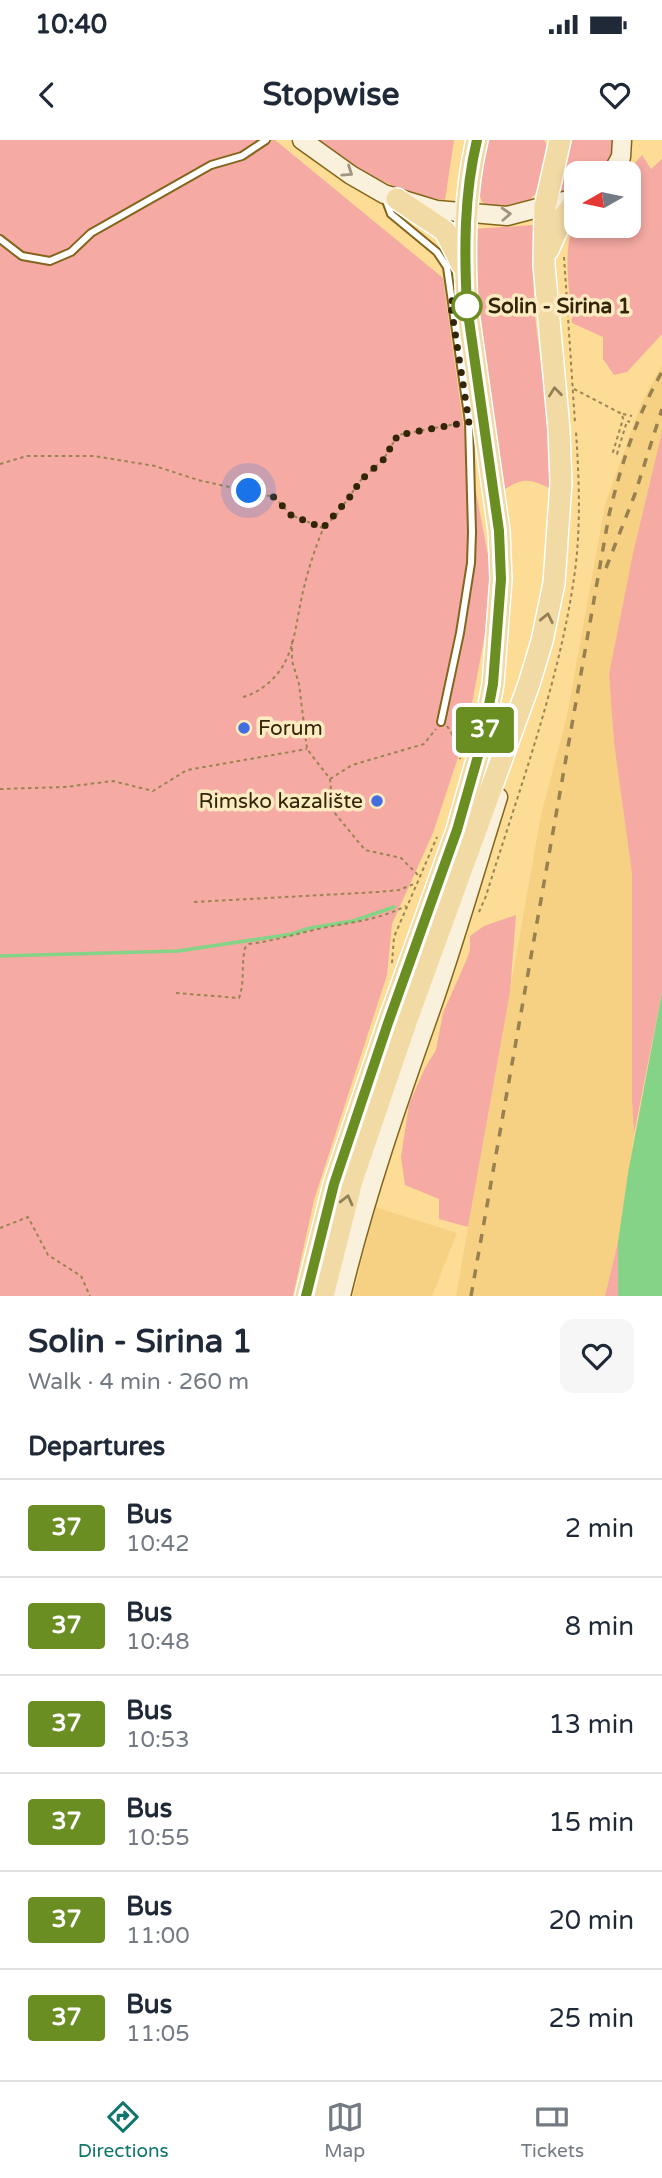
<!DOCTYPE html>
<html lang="en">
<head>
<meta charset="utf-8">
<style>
  :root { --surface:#fff; --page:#f6f6f7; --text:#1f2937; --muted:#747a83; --line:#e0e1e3; --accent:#0f766e }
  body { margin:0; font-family:"Varela Round",sans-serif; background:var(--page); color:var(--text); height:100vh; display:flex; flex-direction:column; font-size:26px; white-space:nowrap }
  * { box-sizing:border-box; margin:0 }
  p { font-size:23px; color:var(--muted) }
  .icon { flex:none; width:38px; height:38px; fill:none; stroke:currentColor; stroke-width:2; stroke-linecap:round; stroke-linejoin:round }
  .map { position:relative; height:1156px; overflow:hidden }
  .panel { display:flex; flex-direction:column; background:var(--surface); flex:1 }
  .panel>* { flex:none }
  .badge { padding:0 14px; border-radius:5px; font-size:24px; line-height:46px }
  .needle { width:46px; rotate:261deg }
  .buttons { position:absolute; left:564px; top:21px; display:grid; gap:14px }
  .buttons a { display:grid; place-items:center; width:77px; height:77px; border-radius:14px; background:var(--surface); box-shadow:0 4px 10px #0003; font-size:35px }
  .you { position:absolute; width:35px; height:35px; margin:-18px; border:5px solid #fff; border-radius:50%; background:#1a73e8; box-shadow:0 0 0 10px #1a73e833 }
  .map>.badge { position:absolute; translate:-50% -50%; box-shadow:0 0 0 4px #fff }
  h2 { padding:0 28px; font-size:26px; line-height:63px }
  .round { display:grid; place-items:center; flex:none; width:74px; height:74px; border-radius:14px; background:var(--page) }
  .headline { display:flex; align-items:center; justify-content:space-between; height:119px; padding:0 28px }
  h1 { font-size:33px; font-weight:800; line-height:52px }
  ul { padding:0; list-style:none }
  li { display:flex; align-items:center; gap:21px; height:98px; padding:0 28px; border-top:2px solid var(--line) }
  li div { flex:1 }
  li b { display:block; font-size:26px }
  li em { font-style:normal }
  li .badge { min-width:77px; font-weight:700; text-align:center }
  .status { display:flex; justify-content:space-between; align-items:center; height:49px; padding:0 35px; background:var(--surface); direction:ltr }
  .status svg { height:19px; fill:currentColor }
  header { display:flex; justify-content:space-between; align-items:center; height:91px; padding:0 28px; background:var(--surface); font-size:32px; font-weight:800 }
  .menu { display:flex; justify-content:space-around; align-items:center; height:98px; border-top:2px solid var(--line); background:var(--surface); font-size:19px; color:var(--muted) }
  .menu a { display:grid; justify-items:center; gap:4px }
  .menu .current { color:var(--accent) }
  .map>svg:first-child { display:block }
</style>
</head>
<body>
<div class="status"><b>10:40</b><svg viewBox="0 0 49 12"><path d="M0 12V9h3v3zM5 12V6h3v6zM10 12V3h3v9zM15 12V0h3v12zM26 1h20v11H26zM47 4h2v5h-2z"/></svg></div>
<header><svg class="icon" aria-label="back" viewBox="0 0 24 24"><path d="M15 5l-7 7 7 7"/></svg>Stopwise<svg class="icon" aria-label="heart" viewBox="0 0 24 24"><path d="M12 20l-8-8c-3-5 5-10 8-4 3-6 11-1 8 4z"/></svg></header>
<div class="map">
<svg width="662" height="1156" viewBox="0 0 662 1156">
  <rect width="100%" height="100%" fill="#fddc95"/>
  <path fill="#f6d183" d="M662,225V292L633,413L609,534L614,603L632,734V960L634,994L618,1102L605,1156H456L541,675L567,576L605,365L641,264Z
    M375,1067L457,1093L432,1156H353Z"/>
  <path fill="#f5aaa3" d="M0,0H275L443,138L464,290L494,446L467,590L433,693L392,784L387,835L314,1060L293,1156H0Z
    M316,0H454L445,60L413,55L370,35Z
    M485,0H544L547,6L538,50L531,59L515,69L500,71L482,62L477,47Z
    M572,0H614L611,20L604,33H576V52L560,56Z
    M642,15L651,29L662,19V194L627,232L614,235L603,219V197L572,183C570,151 561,109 576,79V86H628V33H626Z
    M533,85L534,168L553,322L551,349C531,339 524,337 505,349L477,186L473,89Z
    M662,292V852L634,994L632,960V734L614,603L609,534L633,413Z
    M516,775L510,852L468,1087L439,1079V1059L405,1045L401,1017L409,964L425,928L436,910L443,873L466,821L470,810V796L484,786Z
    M618,1102V1156H605Z"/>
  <path fill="#84d387" d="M662,852V1156H618V1102L628,1033Z"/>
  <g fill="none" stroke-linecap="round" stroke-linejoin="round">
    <path stroke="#84d387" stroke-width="3.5" d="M0,816L178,811L292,794L310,788L353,781L394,767"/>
    <g stroke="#83651b" stroke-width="10">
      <path id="service" d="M385,58L391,74L437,112L447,127L469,282L472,392L471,423L460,493L441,582
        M0,99L22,116L50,121L71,112L91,93L211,25L242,16L266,0"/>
    </g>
    <g stroke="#83651b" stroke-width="21">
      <path id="secondary" d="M302,0L351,35L384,54L437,70L507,76L576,58
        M612,33L621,17L622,0
        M341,1156C365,1056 398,962 432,866C456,797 476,727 498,657"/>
    </g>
    <g stroke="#fff" stroke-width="24">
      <path id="trunk" d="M397,59L445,91L462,125
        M548,110L562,79L576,61
        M306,1156L334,1044L388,883L457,690L482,602L493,544L501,439L499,391L467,166C464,111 464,54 477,0
        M323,1156L352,1041L405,885L529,544L542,501L554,443L561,343L559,290L544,125L545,67L560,0"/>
    </g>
    <path stroke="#9b8451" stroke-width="2" stroke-dasharray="3.5 3.5" stroke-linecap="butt" d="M564,117L575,283
      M574,249L622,274L623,279L613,312L617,314L627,281L630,282
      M623,274L632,276
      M0,324L27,316H94L155,326L198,340L274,357L291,375L323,388L337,374L361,340L383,320L398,295L461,283
      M292,501V521L299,544L307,609L330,639L333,671L365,710L401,718L418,735
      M243,557C259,553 276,539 284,524C295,504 297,478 302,456C307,433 314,411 323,389
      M447,586L457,602L460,619
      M330,639L352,625L424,604L436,589
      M0,649L65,647L113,641L153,651L187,630L307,609
      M194,762L378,752L399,750L414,744
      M479,772L486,756C519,649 560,542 575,431C581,384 579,338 576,292
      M392,823L394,797L437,697
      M176,853L239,858C245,842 241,825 245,808L249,804C273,801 292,795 314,790C347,782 374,782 406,766
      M0,1088L28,1077L48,1115L81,1136L90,1156"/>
    <use href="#service" stroke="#fff" stroke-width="6"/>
    <use href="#secondary" stroke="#faf1dd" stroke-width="18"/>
    <use href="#trunk" stroke="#f2daa4" stroke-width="21"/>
    <path stroke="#99814f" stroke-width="3.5" stroke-dasharray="9 9" stroke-linecap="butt" d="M606,428L635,354L662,269
      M471,1156L609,375C621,325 636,277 662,232"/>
  </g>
  <defs><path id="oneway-chevron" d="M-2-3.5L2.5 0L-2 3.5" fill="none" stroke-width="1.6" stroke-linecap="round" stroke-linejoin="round" transform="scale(1.75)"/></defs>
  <g stroke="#a0967d">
    <use href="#oneway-chevron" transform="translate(348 32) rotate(34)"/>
    <use href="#oneway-chevron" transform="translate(506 74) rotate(-3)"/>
  </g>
  <g stroke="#928056">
    <use href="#oneway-chevron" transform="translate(555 252) rotate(-96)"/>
    <use href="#oneway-chevron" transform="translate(547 478) rotate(-78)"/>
    <use href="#oneway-chevron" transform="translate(347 1060) rotate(-76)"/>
  </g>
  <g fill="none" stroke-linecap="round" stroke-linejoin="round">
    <g stroke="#fff" stroke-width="16">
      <path id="line" d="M306,1156L334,1044L388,883L457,690L482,602L493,544L501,439L499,391L467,166C464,111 464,54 477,0"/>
    </g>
    <use href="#line" stroke="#6b8e23" stroke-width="10"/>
    <path stroke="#332608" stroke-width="7" stroke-dasharray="0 12.6" d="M249,351L274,357L291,375L323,388L349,358L361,340L383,320L398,295L469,282L450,160L467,166"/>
  </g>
  <circle fill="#fff" stroke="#6b8e23" stroke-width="3.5" cx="467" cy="166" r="14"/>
  <g fill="#426ee0" stroke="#ffebc2" stroke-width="2.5">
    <circle cx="244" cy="588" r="7"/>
    <circle cx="377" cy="661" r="7"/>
  </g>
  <g text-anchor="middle" stroke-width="7" stroke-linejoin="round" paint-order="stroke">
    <g font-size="21" font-weight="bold" fill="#332608" stroke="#ffebc2" text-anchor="start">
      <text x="488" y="173">Solin - Sirina 1</text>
    </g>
    <g font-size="21" fill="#332608" stroke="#ffebc2" text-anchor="start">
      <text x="258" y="595">Forum</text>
      <text x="363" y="668" text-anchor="end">Rimsko kazalište</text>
    </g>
  </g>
</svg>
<div class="buttons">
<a><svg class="needle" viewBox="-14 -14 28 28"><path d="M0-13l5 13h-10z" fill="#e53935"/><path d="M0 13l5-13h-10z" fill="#747a83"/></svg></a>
</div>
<div class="you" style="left:249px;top:351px"></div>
<b class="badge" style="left:485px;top:590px;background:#6b8e23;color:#fff">37</b>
</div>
<section class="panel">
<div class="headline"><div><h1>Solin - Sirina 1</h1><p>Walk · 4 min · 260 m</p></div><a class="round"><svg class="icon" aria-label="heart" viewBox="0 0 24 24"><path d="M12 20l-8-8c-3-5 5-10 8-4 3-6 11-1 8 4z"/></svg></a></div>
<h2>Departures</h2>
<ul>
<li><span class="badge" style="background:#6b8e23;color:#fff">37</span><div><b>Bus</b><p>10:42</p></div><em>2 min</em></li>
<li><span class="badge" style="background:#6b8e23;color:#fff">37</span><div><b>Bus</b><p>10:48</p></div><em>8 min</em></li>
<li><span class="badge" style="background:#6b8e23;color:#fff">37</span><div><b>Bus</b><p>10:53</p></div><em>13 min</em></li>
<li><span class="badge" style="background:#6b8e23;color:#fff">37</span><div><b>Bus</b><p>10:55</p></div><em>15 min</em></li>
<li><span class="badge" style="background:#6b8e23;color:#fff">37</span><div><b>Bus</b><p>11:00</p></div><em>20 min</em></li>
<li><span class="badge" style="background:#6b8e23;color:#fff">37</span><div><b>Bus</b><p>11:05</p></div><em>25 min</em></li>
</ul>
</section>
<nav class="menu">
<a class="current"><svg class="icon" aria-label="directions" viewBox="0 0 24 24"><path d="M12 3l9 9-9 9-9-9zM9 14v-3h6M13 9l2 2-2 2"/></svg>Directions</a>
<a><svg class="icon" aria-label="map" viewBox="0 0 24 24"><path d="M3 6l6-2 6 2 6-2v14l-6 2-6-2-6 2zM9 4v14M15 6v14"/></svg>Map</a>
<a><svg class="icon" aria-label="tickets" viewBox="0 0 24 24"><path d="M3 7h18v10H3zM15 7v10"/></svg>Tickets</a>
</nav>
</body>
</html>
